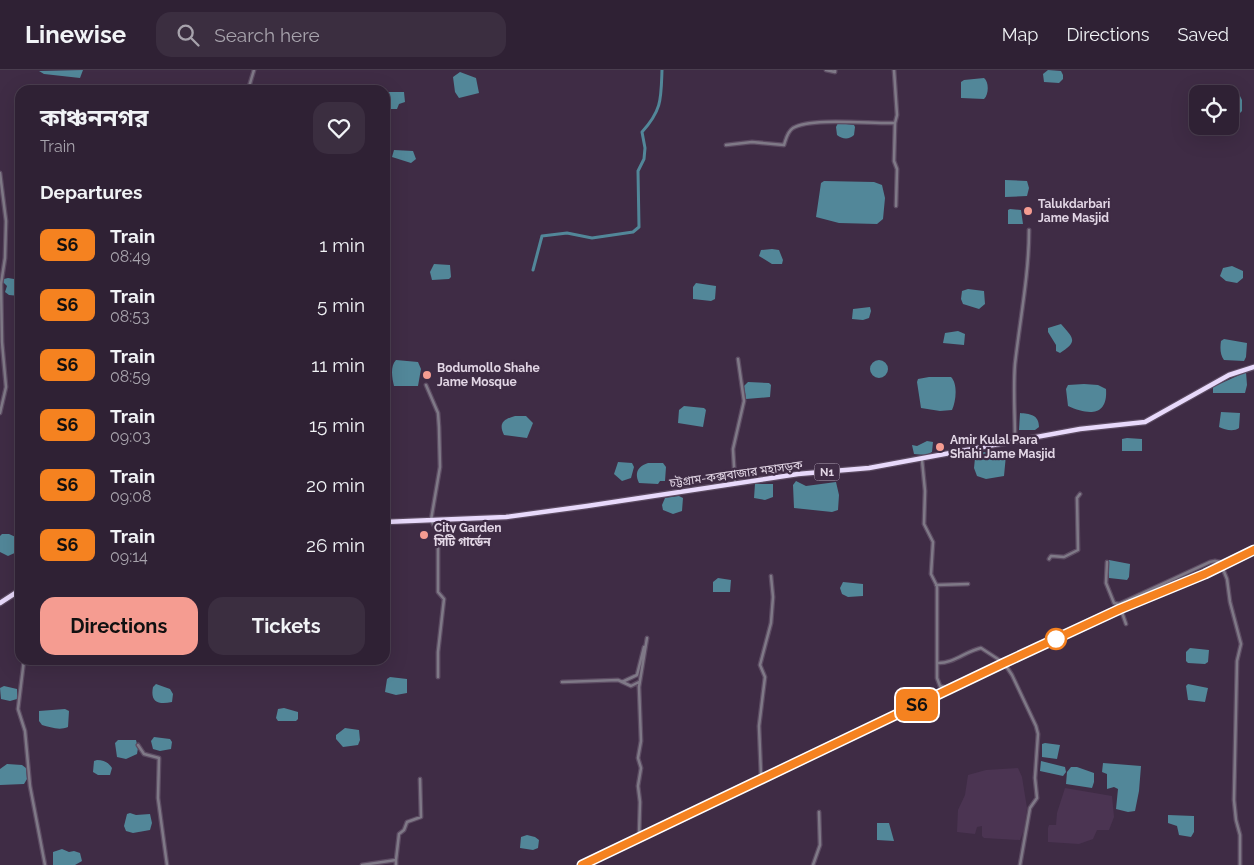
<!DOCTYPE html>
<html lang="en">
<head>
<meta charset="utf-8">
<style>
  :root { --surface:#2f2134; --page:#3b2e40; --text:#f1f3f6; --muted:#a7a3ac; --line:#4a3e4f; --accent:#f59c91 }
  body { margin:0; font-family:Raleway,"Noto Sans Bengali",sans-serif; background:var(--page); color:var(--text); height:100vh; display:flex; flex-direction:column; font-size:19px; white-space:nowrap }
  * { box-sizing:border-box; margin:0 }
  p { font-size:16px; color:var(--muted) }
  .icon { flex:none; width:28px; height:28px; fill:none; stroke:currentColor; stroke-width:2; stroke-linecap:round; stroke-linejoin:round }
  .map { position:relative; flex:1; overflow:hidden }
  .sheet { position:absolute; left:15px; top:15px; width:375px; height:580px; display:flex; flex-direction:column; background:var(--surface); border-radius:15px; box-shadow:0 5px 20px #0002,0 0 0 1px var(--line) }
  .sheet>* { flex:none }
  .badge { padding:0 10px; border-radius:8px; font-size:18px; line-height:32px }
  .controls { position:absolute; left:1189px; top:15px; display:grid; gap:10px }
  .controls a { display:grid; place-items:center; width:50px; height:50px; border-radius:10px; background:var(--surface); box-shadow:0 5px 20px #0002,0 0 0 1px var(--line); font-size:25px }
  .map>.badge { position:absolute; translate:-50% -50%; box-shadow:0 0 0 2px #fff }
  h2 { padding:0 25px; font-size:19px; line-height:45px }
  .round { display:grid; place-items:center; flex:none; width:52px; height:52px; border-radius:15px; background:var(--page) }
  .summary { display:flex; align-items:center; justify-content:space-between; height:85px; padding:0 25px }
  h1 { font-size:24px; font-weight:700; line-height:38px }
  .button { display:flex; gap:10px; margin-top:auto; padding:10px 25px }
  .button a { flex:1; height:58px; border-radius:15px; background:var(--accent); color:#111; font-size:20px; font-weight:700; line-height:58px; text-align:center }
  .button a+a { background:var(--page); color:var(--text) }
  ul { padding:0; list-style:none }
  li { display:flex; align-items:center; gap:15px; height:60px; padding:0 25px }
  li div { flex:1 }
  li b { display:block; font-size:19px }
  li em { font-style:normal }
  li .badge { min-width:55px; font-weight:700; text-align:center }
  header { display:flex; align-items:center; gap:30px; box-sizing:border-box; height:70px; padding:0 25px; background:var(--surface); border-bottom:1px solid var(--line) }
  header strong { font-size:24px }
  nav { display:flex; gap:28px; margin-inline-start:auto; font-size:18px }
  .search { width:350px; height:45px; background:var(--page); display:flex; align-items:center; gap:12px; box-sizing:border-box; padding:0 18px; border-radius:15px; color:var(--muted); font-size:19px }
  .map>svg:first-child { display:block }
</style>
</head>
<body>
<header>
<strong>Linewise</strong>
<div class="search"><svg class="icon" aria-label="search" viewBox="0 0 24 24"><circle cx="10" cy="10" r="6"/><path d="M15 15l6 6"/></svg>Search here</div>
<nav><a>Map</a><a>Directions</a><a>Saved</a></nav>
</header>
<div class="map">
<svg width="1254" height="795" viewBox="0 0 1254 795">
  <rect width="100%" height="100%" fill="#3f2c45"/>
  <path fill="#4b3452" d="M1018,698L1022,707L1027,738L1024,760L1020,770L984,768L982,766V756L977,757L975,764L957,762L958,740L965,725L968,705L986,700Z
    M1065,718L1112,726L1114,747L1109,760H1097L1093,769L1079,774L1048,772V758L1049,755H1056L1057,743Z"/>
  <path fill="#528799" d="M83,0L80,8L44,4L39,1Z
    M1048,0L1061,1L1063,5V9L1059,13L1044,12L1043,4Z
    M460,2L476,8L479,23L459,28L455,22L453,7Z
    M984,8C989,12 989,24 984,29L961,28V12L964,10Z
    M385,22H404L405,32L399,34L397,39H385Z
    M1230,25L1240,26L1242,30V41L1238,45L1230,44Z
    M838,53L854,55L855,57L854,65C849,70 842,69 837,65L836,57Z
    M394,80L413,81L416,89L411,93L392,87Z
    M1005,110L1027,111L1029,118L1027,126L1005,127Z
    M824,111L874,112L882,115L885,128L883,149L877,154L839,153L816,147L821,113Z
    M1010,139L1021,140L1023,154H1008V140Z
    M772,179L779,180L783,190L782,194H772L759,186L761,180Z
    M434,194L450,195L451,207L449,209L432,210L430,202Z
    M1232,196L1243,201V208L1237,213L1226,211L1220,206L1223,198Z
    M8,208L20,210V226L9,225L5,222L7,216L3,212L4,209Z
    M696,213L716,216L715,229L711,231L693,229V217Z
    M968,219L984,221L985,234L979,239L963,234L961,229L962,221Z
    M870,237L871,241L869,248L863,250L852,249L853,239Z
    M1061,254C1074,269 1078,271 1060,283L1056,281V275L1048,262V258Z
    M958,261L965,264L964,275L943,273L945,263Z
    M1224,269L1247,273L1246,287L1244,291L1224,290C1220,285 1220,277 1221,271Z
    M870 299a9 9 0 1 1 18 0a9 9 0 1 1-18 0Z
    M396,290L418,292L421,299L418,316H394C392,308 390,296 396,290Z
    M1246,302L1247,315L1245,323H1213V317Z
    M929,307H951C958,314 956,331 952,340L940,341L921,338L917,312L918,309Z
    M748,312L769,313L771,315L770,327L746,329L744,316Z
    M1084,314L1098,315L1106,319C1108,347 1088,345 1068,336L1066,319L1068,315Z
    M684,336L704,338L706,340L703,357L678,353L679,340Z
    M1221,342L1240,343L1239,358C1234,362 1225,360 1219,357Z
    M1020,343C1029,344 1039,344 1039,357L1035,360H1019Z
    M515,346H526L533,353L527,368L504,365C498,353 504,349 515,346Z
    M1127,368L1142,369V381H1122V369Z
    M927,371L933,372L932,382L926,385L914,384L912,375L917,376Z
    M982,382L999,383L1006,385L1004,406L986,409L977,406L974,398L975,388Z
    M618,392L632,393L634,397L631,408L622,411L614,404Z
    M648,393H663L666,397L665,411H660L658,414L639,413C634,403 638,396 648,393Z
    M796,411L806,416L836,412L839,425L838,440L832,442L794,438L793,415Z
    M755,414H773V427L765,430L754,428Z
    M679,426L683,428L682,441L673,444L663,440L662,435L665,428Z
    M2,464H9L20,469L19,481L8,486L0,482V466Z
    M1109,490L1130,494L1129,507L1127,510L1109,508Z
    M718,508L731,510L730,522H713V512Z
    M843,512L863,514V526L848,527L842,524L840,518Z
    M1190,578L1209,580L1208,592L1205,594L1188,593L1186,591V582Z
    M390,607L407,609V623L396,625L385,622L387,609Z
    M156,614L170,619L173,624L172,632C158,635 150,632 153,617Z
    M1188,614L1208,618L1205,632L1188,630L1186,616Z
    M4,616L17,619V629L10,631L1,629L0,618Z
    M284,638L298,642V649L296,651H278L276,648L278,639Z
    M65,639L69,641L68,657C59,661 50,657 42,655L39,651V641Z
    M345,658L359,660L360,670L358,675L343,677L336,669V665Z
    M154,667L170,669L172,672L171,679L160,681L153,679L151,671Z
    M118,670H136L138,678L137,684L126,689L117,687L115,673Z
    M1045,673L1060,675L1057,689L1042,687V674Z
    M97,690C104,690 108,692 112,698L110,705H98L93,702L94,691Z
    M1041,691L1065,697L1066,702L1063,706L1040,701Z
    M1103,693L1141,696L1139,721L1135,741L1128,742L1116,739L1118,719L1114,717L1107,719V704L1102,702Z
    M7,694L22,695L26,698L27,709L24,714L0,715V699Z
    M1071,697H1077L1094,703V712L1092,718L1066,714L1067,702Z
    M130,743L136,745L150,744L152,753L150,760L133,763L126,761L124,756L127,744Z
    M1168,745L1194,746V762L1191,767L1179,765L1177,756L1168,753Z
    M877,753H889L894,771L877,770Z
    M527,765L535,767L539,770L538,778L533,780L520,778L521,767Z
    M62,779L69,782L74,781L80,783L82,791L75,795H53V782Z"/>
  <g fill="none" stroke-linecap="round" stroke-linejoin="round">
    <path stroke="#528799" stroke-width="3" d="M533,200L542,166L567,163L592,168L633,162L639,157L638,101L644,89L645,78L642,62C662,40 661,29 662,0"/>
    <g stroke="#5c4b62" stroke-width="5">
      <path id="minor" d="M826,0L835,2V0
        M894,0L897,45L895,53L894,91L897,99L896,136
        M248,20L254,0
        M726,75L752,72L784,75C786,69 787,62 793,58C811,47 872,54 895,53
        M0,103L6,151L5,188L1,214L2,272L6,317L0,343
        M426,315L438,343L439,357L440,397L431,450L438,464V522L444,529L438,582V607
        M1015,371C1015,345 1013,319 1015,294C1020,249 1029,205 1029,160
        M922,390L925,421L924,454L933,472L931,504L937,516V608L940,616L947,618
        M735,413L733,379L744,331L738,289
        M1049,489L1051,486L1064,487L1078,480L1077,428L1080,424
        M1107,492L1106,513L1114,533L1119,534
        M936,515L968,514
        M18,522L20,529
        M1126,554L1119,534L1210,492L1215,491L1220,492L1227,509L1230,532L1241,574L1237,591L1234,730L1236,750L1240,765V795
        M24,590L18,639L25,661L30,716L45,795
        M937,593C953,594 966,581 981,578L1004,593L1012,605L1036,656L1038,664L1035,708L1037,728L1030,738L1020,795
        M562,612L618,610L631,616L639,612
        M622,612L637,605L644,577
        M138,675L144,684L159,688L158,728L167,795
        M764,705H761L759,656L765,607L760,595L771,553L773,527L771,506
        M639,767L640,732L638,716L641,698L638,688L641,671L639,617L647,568
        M396,790V795
        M362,795L396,790L399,764L404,760L407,752L421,747L420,709
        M813,795L820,775L819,742"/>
    </g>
    <g stroke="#5c4b62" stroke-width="7">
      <path id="highway" d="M385,452L506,447L587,436L798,404L869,398L1080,359L1145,352L1229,305L1254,297
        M0,533L20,520"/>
    </g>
    <use href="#minor" stroke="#7f7987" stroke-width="2.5"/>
    <use href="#highway" stroke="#e8d9fb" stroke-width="4.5"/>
    <g stroke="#c1b3c4" stroke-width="3">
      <path id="rail" d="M582,795L1004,593L1120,539L1205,504L1254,480"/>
    </g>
    <use href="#rail" stroke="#3f2c45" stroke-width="1" stroke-dasharray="4" stroke-linecap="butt"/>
  </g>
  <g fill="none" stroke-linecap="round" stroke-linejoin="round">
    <g stroke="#fff" stroke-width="11">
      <path id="line" d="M582,795L1004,593L1120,539L1205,504L1254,480"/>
    </g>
    <use href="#line" stroke="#f58220" stroke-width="8"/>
  </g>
  <g fill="#f59c91" stroke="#3f2c45" stroke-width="2">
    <circle cx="1028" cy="141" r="5"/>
    <circle cx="427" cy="305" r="5"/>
    <circle cx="940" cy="377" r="5"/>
    <circle cx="424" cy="465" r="5"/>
  </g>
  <circle fill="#fff" stroke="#f58220" stroke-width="2.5" cx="1056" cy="569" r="10"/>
  <g text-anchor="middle" stroke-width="4.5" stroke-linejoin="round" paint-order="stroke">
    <rect fill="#3f2c45" stroke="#b1a3b5" stroke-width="1" x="814.5" y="393.5" width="25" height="17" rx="4"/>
    <g font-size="11" font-weight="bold" fill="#e2d6e5">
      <text x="827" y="406">N1</text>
    </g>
    <g font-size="12" font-weight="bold" fill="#e2d6e5" stroke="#3f2c45" text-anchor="start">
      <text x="1038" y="138">Talukdarbari<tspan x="1038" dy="14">Jame Masjid</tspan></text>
      <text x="437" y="302">Bodumollo Shahe<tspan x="437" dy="14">Jame Mosque</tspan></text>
      <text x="950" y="374">Amir Kulal Para<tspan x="950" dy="14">Shahi Jame Masjid</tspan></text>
      <text x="434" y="462">City Garden<tspan x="434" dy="14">সিটি গার্ডেন</tspan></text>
    </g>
    <g font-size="12" fill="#e2d6e5" stroke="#3f2c45">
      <text transform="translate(736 404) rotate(-8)" y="4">চট্টগ্রাম-কক্সবাজার মহাসড়ক</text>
    </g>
  </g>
</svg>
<div class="controls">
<a><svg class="icon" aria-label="locate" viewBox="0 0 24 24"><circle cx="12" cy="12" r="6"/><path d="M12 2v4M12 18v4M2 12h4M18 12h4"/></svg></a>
</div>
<b class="badge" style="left:917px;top:635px;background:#f58220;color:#111">S6</b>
<section class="sheet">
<div class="summary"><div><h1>কাঞ্চননগর</h1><p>Train</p></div><a class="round"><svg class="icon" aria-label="heart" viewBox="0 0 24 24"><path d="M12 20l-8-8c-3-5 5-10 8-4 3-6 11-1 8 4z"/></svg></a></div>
<h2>Departures</h2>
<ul>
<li><span class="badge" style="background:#f58220;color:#111">S6</span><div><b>Train</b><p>08:49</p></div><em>1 min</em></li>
<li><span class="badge" style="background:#f58220;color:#111">S6</span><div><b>Train</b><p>08:53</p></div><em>5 min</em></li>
<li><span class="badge" style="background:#f58220;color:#111">S6</span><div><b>Train</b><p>08:59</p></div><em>11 min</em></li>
<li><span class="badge" style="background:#f58220;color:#111">S6</span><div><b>Train</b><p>09:03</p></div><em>15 min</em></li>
<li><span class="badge" style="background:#f58220;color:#111">S6</span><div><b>Train</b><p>09:08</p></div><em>20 min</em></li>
<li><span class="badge" style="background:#f58220;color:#111">S6</span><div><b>Train</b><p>09:14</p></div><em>26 min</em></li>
</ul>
<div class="button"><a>Directions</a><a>Tickets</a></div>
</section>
</div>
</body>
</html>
